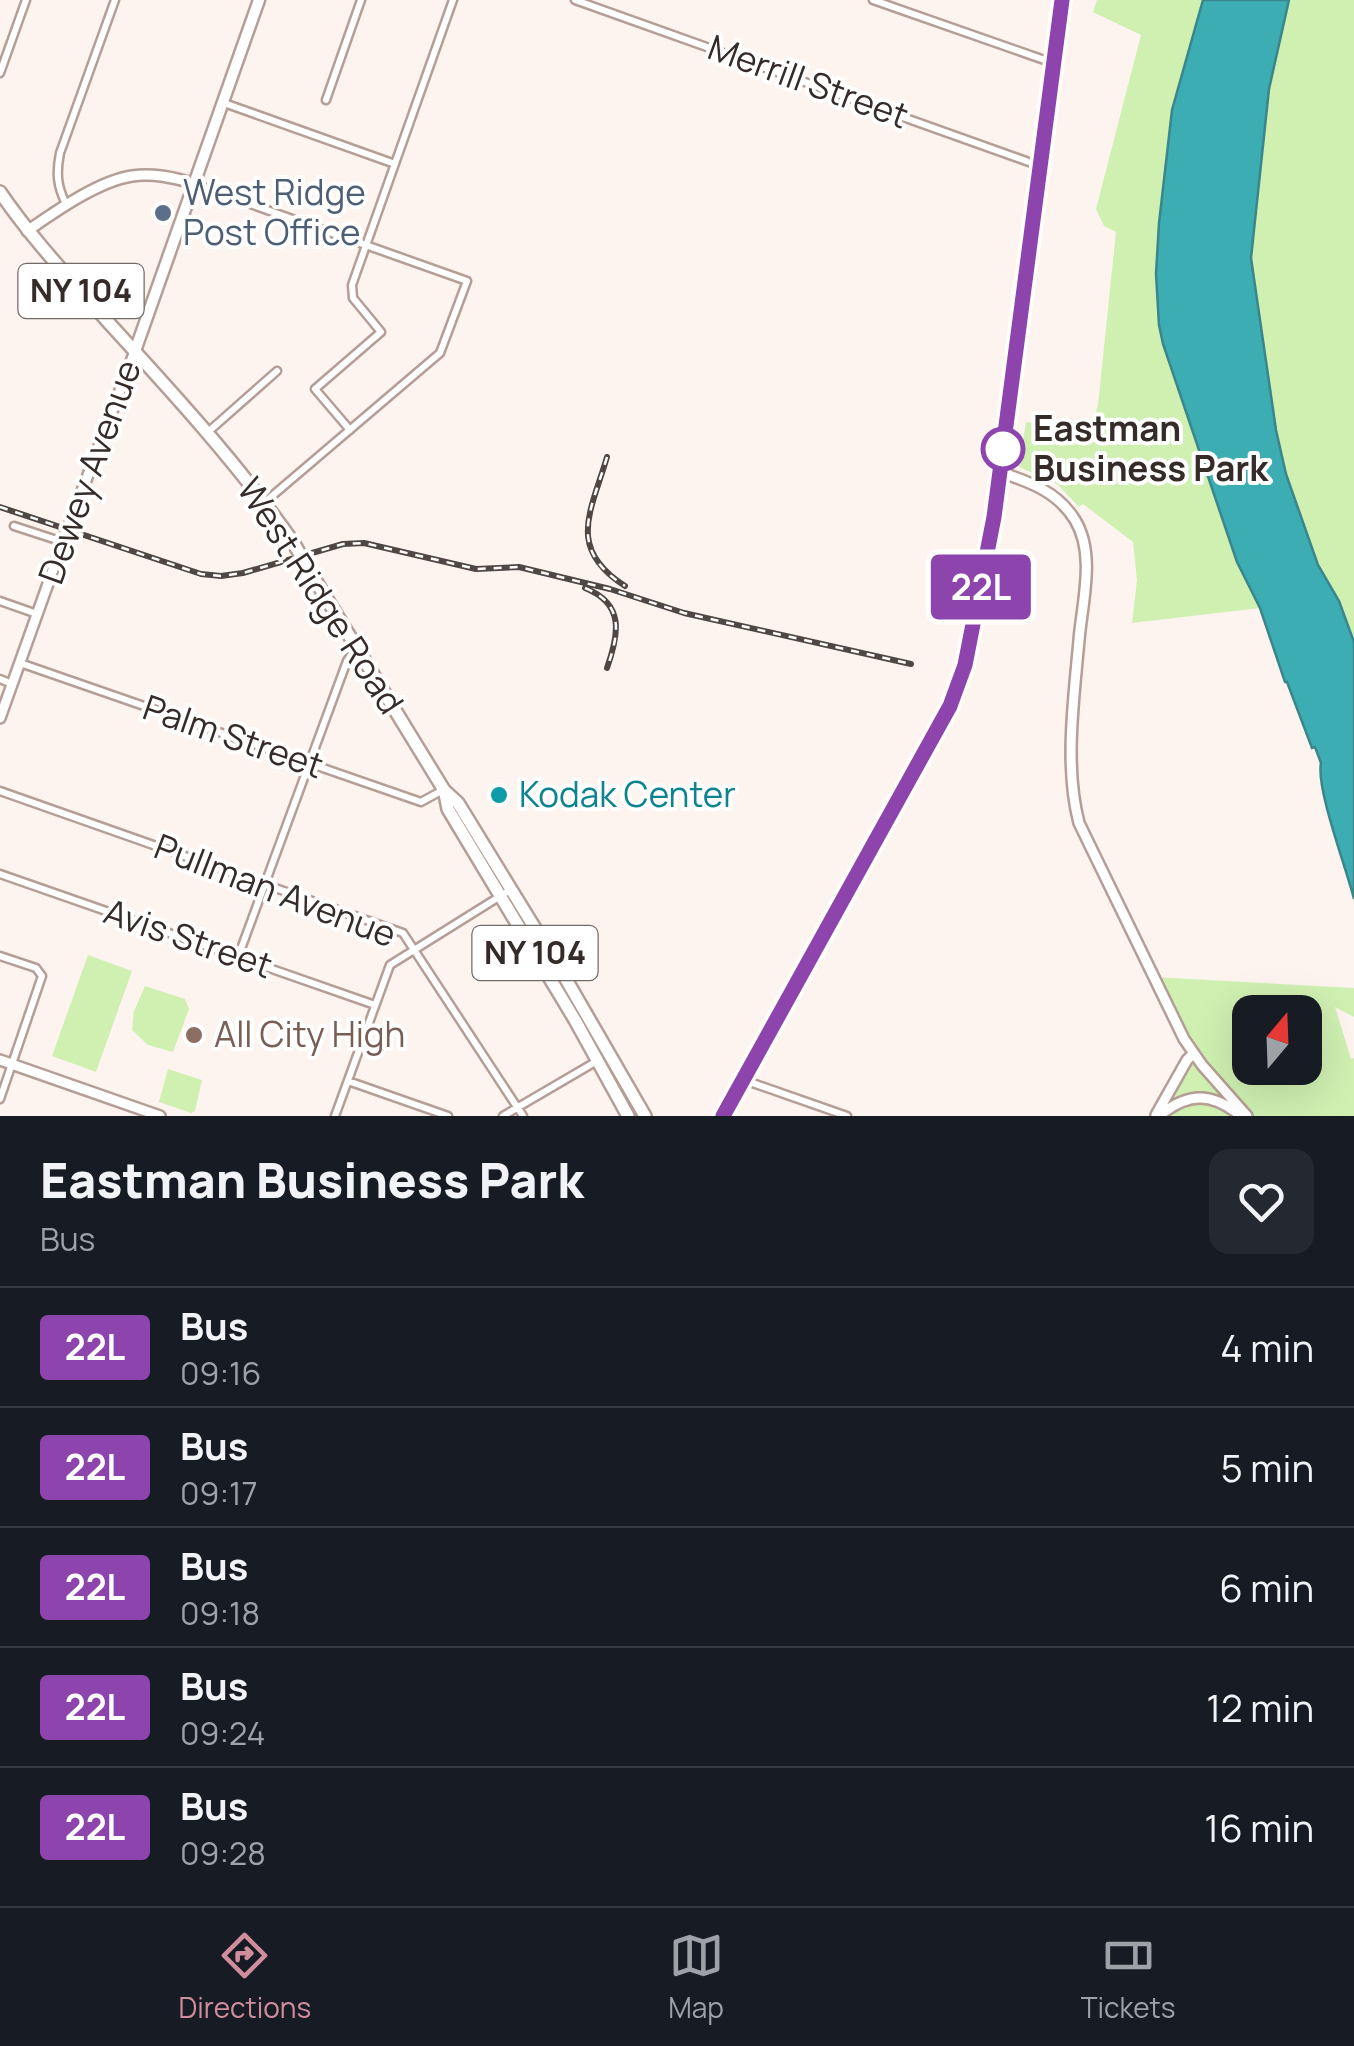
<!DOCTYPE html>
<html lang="en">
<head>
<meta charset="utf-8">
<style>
  :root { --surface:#171b24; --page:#242831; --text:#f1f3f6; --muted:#9ea1a6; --line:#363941; --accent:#d08d9c }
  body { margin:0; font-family:Manrope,sans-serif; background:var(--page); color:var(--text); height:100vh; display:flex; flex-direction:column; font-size:38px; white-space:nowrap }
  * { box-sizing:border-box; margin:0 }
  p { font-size:32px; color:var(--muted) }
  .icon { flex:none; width:55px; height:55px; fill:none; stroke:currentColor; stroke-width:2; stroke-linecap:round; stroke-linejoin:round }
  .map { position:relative; height:1116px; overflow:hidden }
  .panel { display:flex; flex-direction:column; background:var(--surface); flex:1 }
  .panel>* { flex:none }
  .badge { padding:0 20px; border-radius:8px; font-size:35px; line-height:65px }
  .needle { width:65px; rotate:19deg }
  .fabs { position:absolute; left:1232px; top:995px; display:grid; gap:20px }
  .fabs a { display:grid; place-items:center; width:90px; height:90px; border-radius:20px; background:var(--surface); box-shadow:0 10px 40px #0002; font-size:50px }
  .map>.badge { position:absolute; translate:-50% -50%; box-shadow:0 0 0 5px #fff }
  .round { display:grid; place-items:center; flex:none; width:105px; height:105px; border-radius:20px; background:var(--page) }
  .overview { display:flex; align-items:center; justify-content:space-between; height:170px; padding:0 40px }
  h1 { font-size:48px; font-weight:800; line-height:75px }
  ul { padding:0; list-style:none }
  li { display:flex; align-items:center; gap:30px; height:120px; padding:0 40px; border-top:2px solid var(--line) }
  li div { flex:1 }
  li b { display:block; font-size:38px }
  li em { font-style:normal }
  li .badge { min-width:110px; font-weight:700; text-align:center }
  .menu { display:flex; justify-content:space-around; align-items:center; height:140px; border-top:2px solid var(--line); background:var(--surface); font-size:28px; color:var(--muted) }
  .menu a { display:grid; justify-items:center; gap:5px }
  .menu .active { color:var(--accent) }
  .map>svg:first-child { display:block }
</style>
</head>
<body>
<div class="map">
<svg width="1354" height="1116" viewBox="0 0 1354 1116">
  <rect width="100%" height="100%" fill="#fdf4f0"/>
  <path fill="#cff0b1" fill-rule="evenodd" d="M1097,0H1203L1172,110L1159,223V325L1163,344L1236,562L1260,608L1132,623L1137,580L1133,542L1083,504L1079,507L1057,484L1019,467L1026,422L1090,431L1098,405L1116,232L1104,226L1096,209L1141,35L1093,12Z
    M1289,0H1354V642L1339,601L1318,565L1286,474L1276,430L1251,258L1269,89Z
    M88,955L132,971L96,1072L52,1056Z
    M1153,977L1354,988V1017L1335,1007L1351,1059L1354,1058V1116H1155L1193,1054ZM1250,1012H1305V1068H1250Z
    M145,986L185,999L189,1009L173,1052L148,1045L132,1030L134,1011Z
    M168,1069L202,1080L195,1111L191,1113L159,1102Z"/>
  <path fill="#3cadb3" stroke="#3a868a" stroke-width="2.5" d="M1203,0H1289L1269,89L1251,258L1276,430L1286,474L1318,565L1339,601L1354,642V899C1346,867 1316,789 1321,763L1315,747L1312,748L1287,682H1285L1260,608L1237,562L1163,344L1159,325L1156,274L1159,223L1172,110Z"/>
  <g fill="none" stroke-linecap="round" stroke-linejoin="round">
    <g stroke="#b59e95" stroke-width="11">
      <path id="minor" d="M575,0L1040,166
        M873,0L1053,63
        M0,73L26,0
        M326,100L361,0
        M224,103L395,164
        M194,184L467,281L440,353L265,502
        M66,204C57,186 56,173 60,153L115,0
        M350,430L315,389L381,332L353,298L352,285L453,0
        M208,432L277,371
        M14,526L63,542
        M0,601L37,614
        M20,663L421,802L443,790
        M0,679L12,684
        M0,791L403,933L523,1116
        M0,874L375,1005
        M0,956L36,968L42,976L0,1099
        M238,957L347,661L356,647
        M744,1080L847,1116
        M348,1081L448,1116
        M335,1116L390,965L510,890
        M503,1116L597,1061"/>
    </g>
    <g stroke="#b59e95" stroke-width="14">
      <path id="tertiary" d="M27,231C55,212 98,181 132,176C151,173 175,177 194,184
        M1000,472C1030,482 1058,492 1075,520C1096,554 1082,603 1079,640C1074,698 1064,766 1079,823L1184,1039L1202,1065L1247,1116
        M74,512L135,351
        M0,718L64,539
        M0,1060L160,1116
        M1156,1115L1187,1060L1193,1054
        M1159,1116C1188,1092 1212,1092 1241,1116"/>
    </g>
    <g stroke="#b59e95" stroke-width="15">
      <path id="primary" d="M1028,271L1062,0
        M135,351L259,0
        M723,1116L950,705L960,683L993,529L1025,289"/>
    </g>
    <g stroke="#b59e95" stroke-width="16">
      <path id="trunk" d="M0,192C32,239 71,280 109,323C173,393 238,464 293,542
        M309,570L444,790L458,803L563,974L645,1116
        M445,794L448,809L575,1020L628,1116"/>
    </g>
    <use href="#minor" stroke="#fff" stroke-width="6"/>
    <use href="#tertiary" stroke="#fff" stroke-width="9"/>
    <use href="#primary" stroke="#fff" stroke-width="10"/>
    <use href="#trunk" stroke="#fff" stroke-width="11"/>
    <g stroke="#504744" stroke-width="6">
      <path id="rail" d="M607,457C591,512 566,548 625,586
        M0,507L201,574L221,576L243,573L343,544L364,543L476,569L519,567L610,589L684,613L911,664
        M585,588C625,604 619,634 607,668"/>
    </g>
    <use href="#rail" stroke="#fff" stroke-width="2.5" stroke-dasharray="8" stroke-linecap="butt"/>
    <g stroke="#b59e95" stroke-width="14" stroke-linecap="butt">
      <path id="tertiary-bridge" d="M64,539L74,512"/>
    </g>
    <g stroke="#b59e95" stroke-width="16" stroke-linecap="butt">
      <path id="trunk-bridge" d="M293,542L309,570"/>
    </g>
    <use href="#tertiary-bridge" stroke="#fff" stroke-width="9"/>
    <use href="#trunk-bridge" stroke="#fff" stroke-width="11"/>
  </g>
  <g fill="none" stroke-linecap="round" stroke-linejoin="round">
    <g stroke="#fff" stroke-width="22">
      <path id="line" d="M723,1116L950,706L965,665L994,517L1062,0"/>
    </g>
    <use href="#line" stroke="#8e44ad" stroke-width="15"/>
  </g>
  <circle fill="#5c6f8a" stroke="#fff" stroke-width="4" cx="163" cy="213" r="10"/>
  <circle fill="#fff" stroke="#8e44ad" stroke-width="5" cx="1003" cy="449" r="20"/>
  <circle fill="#0f9aa8" stroke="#fff" stroke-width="4" cx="499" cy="795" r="10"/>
  <circle fill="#8d6e63" stroke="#fff" stroke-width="4" cx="194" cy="1035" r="10"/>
  <g text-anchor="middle" stroke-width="8" stroke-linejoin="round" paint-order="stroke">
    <g fill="#fff" stroke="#726b69" stroke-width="2.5">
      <rect x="18.5" y="264" width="125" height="54" rx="8"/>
      <rect x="472.5" y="926" width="125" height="54" rx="8"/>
    </g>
    <g font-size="32" font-weight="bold" fill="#352c29">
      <text x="81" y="302">NY 104</text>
      <text x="535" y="964">NY 104</text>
    </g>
    <g font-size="35" fill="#352c29" stroke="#fff">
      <text transform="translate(808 82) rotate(20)" y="12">Merrill Street</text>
      <text transform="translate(90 472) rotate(-70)" y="12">Dewey Avenue</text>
      <text transform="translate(320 596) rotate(57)" y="12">West Ridge Road</text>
      <text transform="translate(233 737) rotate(19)" y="12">Palm Street</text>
      <text transform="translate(275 891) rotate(21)" y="12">Pullman Avenue</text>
      <text transform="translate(188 939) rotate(19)" y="12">Avis Street</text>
    </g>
    <g font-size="35" fill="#4e5e75" stroke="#fff" text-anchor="start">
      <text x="183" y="205">West Ridge<tspan x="183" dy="40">Post Office</tspan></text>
    </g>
    <g font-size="35" font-weight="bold" fill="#352c29" stroke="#fff" text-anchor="start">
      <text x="1033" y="441">Eastman<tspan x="1033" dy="40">Business Park</tspan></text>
    </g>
    <g font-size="35" fill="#0d838f" stroke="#fff" text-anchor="start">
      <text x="519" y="807">Kodak Center</text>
    </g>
    <g font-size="35" fill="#785e54" stroke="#fff" text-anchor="start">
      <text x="214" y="1047">All City High</text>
    </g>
  </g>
</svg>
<div class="fabs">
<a><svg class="needle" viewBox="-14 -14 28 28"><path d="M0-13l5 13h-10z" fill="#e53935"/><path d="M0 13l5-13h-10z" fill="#9ea1a6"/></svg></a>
</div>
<b class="badge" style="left:981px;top:587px;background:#8e44ad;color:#fff">22L</b>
</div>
<section class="panel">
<div class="overview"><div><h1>Eastman Business Park</h1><p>Bus</p></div><a class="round"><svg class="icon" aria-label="heart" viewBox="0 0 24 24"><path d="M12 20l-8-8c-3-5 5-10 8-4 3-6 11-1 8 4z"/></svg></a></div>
<ul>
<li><span class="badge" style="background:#8e44ad;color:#fff">22L</span><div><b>Bus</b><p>09:16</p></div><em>4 min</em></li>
<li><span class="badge" style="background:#8e44ad;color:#fff">22L</span><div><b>Bus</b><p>09:17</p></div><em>5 min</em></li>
<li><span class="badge" style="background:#8e44ad;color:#fff">22L</span><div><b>Bus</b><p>09:18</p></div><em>6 min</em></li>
<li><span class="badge" style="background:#8e44ad;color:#fff">22L</span><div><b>Bus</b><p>09:24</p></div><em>12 min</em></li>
<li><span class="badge" style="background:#8e44ad;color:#fff">22L</span><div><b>Bus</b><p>09:28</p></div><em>16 min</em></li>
</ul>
</section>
<nav class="menu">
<a class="active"><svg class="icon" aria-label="directions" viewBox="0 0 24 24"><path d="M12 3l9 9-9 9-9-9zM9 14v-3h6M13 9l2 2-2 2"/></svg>Directions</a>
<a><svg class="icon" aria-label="map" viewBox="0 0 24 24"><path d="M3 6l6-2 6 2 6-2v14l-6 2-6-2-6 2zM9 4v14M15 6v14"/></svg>Map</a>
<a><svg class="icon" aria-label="tickets" viewBox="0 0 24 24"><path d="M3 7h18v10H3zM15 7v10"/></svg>Tickets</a>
</nav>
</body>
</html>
